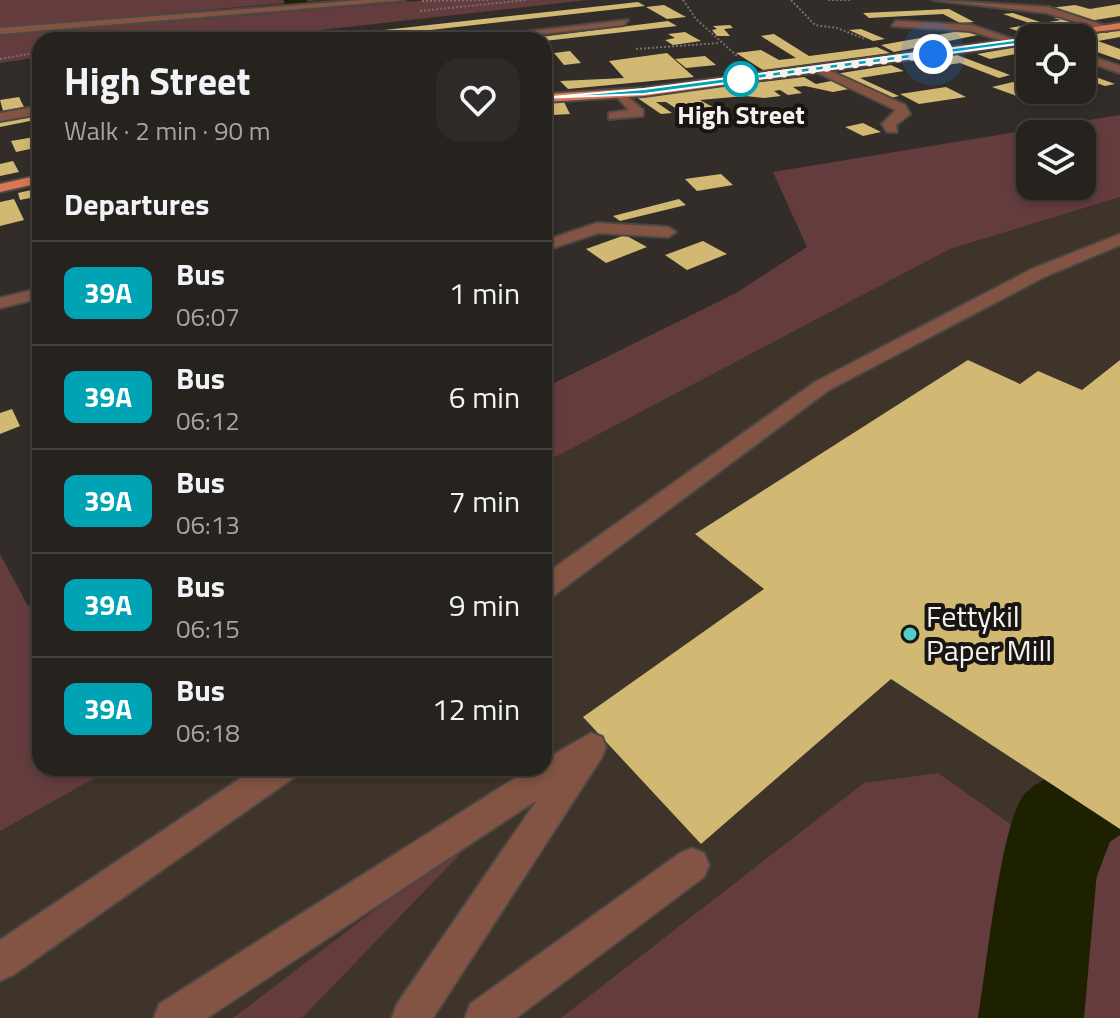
<!DOCTYPE html>
<html lang="en">
<head>
<meta charset="utf-8">
<style>
  :root { --surface:#26221e; --page:#2e2a27; --text:#f1f3f6; --muted:#a4a4a4; --line:#423f3c }
  body { margin:0; font-family:"Titillium Web",sans-serif; background:var(--page); color:var(--text); height:100vh; display:flex; flex-direction:column; font-size:30px; white-space:nowrap }
  * { box-sizing:border-box; margin:0 }
  p { font-size:26px; color:var(--muted) }
  .icon { flex:none; width:44px; height:44px; fill:none; stroke:currentColor; stroke-width:2; stroke-linecap:round; stroke-linejoin:round }
  .map { position:relative; flex:1; overflow:hidden }
  .side { position:absolute; left:32px; top:32px; width:520px; height:744px; display:flex; flex-direction:column; background:var(--surface); border-radius:24px; box-shadow:0 4px 12px #0003,0 0 0 2px var(--line) }
  .side>* { flex:none }
  .badge { padding:0 16px; border-radius:12px; font-size:28px; line-height:52px }
  .buttons { position:absolute; left:1016px; top:24px; display:grid; gap:16px }
  .buttons a { display:grid; place-items:center; width:80px; height:80px; border-radius:16px; background:var(--surface); box-shadow:0 4px 12px #0003,0 0 0 2px var(--line); font-size:40px }
  .you { position:absolute; width:40px; height:40px; margin:-20px; border:6px solid #fff; border-radius:50%; background:#1a73e8; box-shadow:0 0 0 12px #1a73e833 }
  .map>.badge { position:absolute; translate:-50% -50%; box-shadow:0 0 0 4px #fff }
  h2 { padding:0 32px; font-size:30px; line-height:72px }
  .round { display:grid; place-items:center; flex:none; width:84px; height:84px; border-radius:24px; background:var(--page) }
  .overview { display:flex; align-items:center; justify-content:space-between; height:136px; padding:0 32px }
  h1 { font-size:38px; font-weight:700; line-height:60px }
  ul { padding:0; list-style:none }
  li { display:flex; align-items:center; gap:24px; height:104px; padding:0 32px; border-top:2px solid var(--line) }
  li div { flex:1 }
  li b { display:block; font-size:30px }
  li em { font-style:normal }
  li .badge { min-width:88px; font-weight:700; text-align:center }
  .map>svg:first-child { display:block }
</style>
</head>
<body>
<div class="map">
<svg width="1120" height="1018" viewBox="0 0 1120 1018">
  <rect width="100%" height="100%" fill="#322d28"/>
  <path fill="#3e342a" d="M1120,197V1018H0V831L113,768H544V463L950,249Z"/>
  <path fill="#643c3e" fill-rule="evenodd" d="M0,0H320L0,28Z
    M429,0H587L231,40H40V57L0,63V31L145,19L166,22Z
    M1120,115V197L950,249L544,463V388L736,293L807,247L773,172ZM1030,134H1082V186H1030Z
    M0,554L28,606L40,599V768H113L0,831Z
    M938,773L1022,832L1023,886L992,984L988,1018H561L864,783Z
    M492,821L302,1018H233Z
    M1116,826L1120,829V1018H1059C1066,951 1092,889 1116,826Z"/>
  <path fill="#1d2100" d="M1047,785L1116,826C1092,889 1066,951 1059,1018H988L991,984L1023,886L1022,832Z"/>
  <g fill="none" stroke-linecap="round" stroke-linejoin="round">
    <path stroke="#1d2100" stroke-width="11" d="M289,0H302"/>
    <path fill="#1d2100" fill-rule="evenodd" d="M1120,744V835L1099,849L1084,1018H978C986,972 1000,828 1023,796C1034,780 1100,751 1120,744Z"/>
  </g>
  <path fill="#d1b873" d="M638,2L645,6L404,33L411,40H392L384,30Z
    M1120,4V16L1089,21L1050,8L1075,5L1090,9Z
    M664,5L686,17L667,19L646,7Z
    M949,9L974,22L960,23L943,14L869,18L863,13Z
    M1013,13L1043,23L1061,20L1054,18L1061,16L1085,24L1026,34L1009,28L1032,24L1003,14Z
    M668,21L677,26L544,41L517,40Z
    M730,25L733,28L724,29L730,36H717L712,30L717,29L713,26Z
    M861,29L885,39L873,41L849,30Z
    M965,30L978,35L894,52L881,45Z
    M1120,30V37L1098,41L1120,49V60L1094,51H1082V36Z
    M353,32L361,40H326L322,36Z
    M685,32L701,41L673,45L665,40L675,38L668,34Z
    M774,34L809,56L877,47L890,53L763,70L736,53L761,50L779,60L796,58L761,36Z
    M1030,45V51L990,59L977,54Z
    M570,51L581,63L564,65L554,53Z
    M667,53L694,77L568,89L560,81L624,78L609,61Z
    M957,55L1010,75L999,78L960,63L935,67L920,61Z
    M705,56L716,65L686,68L675,59Z
    M891,65L904,71L860,78L899,96L887,99L835,74Z
    M1082,72L1115,84L1105,86L1082,78Z
    M804,77L816,84L836,80L854,88L833,92L805,86L793,87L802,93L788,95L780,90L774,91L781,96L764,98L745,96L700,100L720,111L705,114L698,110L683,113L666,102H656L672,113L661,114L636,97Z
    M1013,82L1030,90L1050,96L1030,101L992,87Z
    M946,87L966,97L919,104L900,94Z
    M19,97L24,107L3,111L0,100Z
    M564,102L570,114L553,115L550,110L544,111V104Z
    M40,112V119L0,127V119Z
    M863,123L881,132L863,136L845,127Z
    M40,136V147L16,152L11,141Z
    M13,161L19,172L0,176V164Z
    M721,174L733,185L697,191L685,179Z
    M40,188V196L20,200L18,193Z
    M14,199L24,220L0,226V202Z
    M679,199L686,205L620,221L613,216Z
    M625,235L647,247L606,263L586,249Z
    M703,241L727,254L687,270L665,255Z
    M968,360L1020,384L1038,371L1082,390L1120,360V829L891,679L701,844L583,717L764,589L695,534Z
    M12,409L20,426L0,434V413Z"/>
  <g fill="none" stroke-linecap="round" stroke-linejoin="round">
    <g stroke="#4d4844" stroke-width="4">
      <path id="minor" d="M363,0H405L0,34V28Z
        M933,0L1048,7L1112,28L1107,31L1047,13Z
        M628,20L624,25L488,40H455Z
        M896,21L971,25L1022,42L1017,45L970,31L892,26Z
        M1082,53L1120,66V73L1082,60Z
        M814,67H822L905,105L910,114L896,125L897,132H887L882,124L896,110L814,71Z
        M619,89L643,110V116L609,119V113L629,110L613,93Z
        M40,106V114L0,121V113Z
        M597,223L668,227L676,232L668,237L598,233L544,251V241Z
        M1120,234V245L1044,277L829,390L553,596L544,599V575L815,382L1032,269Z
        M40,288V298L0,308V298Z
        M591,733L602,737L606,747L602,757L433,1018H392L397,1004L537,800L207,1018H154L159,1004L531,768H544V760Z
        M256,768H298L293,778L13,975L0,981V940Z
        M692,848L704,853L709,865L704,877L516,1018H465L470,1004L680,853Z"/>
    </g>
    <g stroke="#4d4844" stroke-width="4">
      <path id="major" d="M1120,23V29L1039,38L1044,35Z
        M1030,37L1034,38H1030V43L644,96L544,102V94L644,88Z
        M40,175V183L0,192V184Z"/>
    </g>
    <path stroke="#736f6b" stroke-width="2" stroke-dasharray="2 2" stroke-linecap="butt" d="M683,0L696,19L737,56
      M791,0L815,25L837,28L865,39
      M828,0H850
      M422,1L488,0
      M420,11L526,0
      M636,49L719,43
      M0,59L39,52
      M544,65L553,77"/>
    <use href="#minor" fill="#835443" fill-rule="evenodd"/>
    <use href="#major" fill="#d77753" fill-rule="evenodd"/>
  </g>
  <path fill="#00a3b4" stroke="#fff" stroke-width="2" d="M1030,38L1032,42L644,94L540,98L644,89Z"/>
  <g fill="none" stroke-linecap="round" stroke-linejoin="round">
    <path stroke="#f4f1ee" stroke-width="8" stroke-dasharray="0 14.4" d="M741,79L933,54"/>
  </g>
  <circle fill="#fff" stroke="#00a3b4" stroke-width="4" cx="741" cy="79" r="16"/>
  <circle fill="#54cdc8" stroke="#181513" stroke-width="3" cx="910" cy="634" r="8"/>
  <g text-anchor="middle" stroke-width="8" stroke-linejoin="round" paint-order="stroke">
    <g font-size="26" font-weight="bold" fill="#f4f1ee" stroke="#181513">
      <text x="741" y="124">High Street</text>
    </g>
    <g font-size="30" fill="#f4f1ee" stroke="#181513" text-anchor="start">
      <text x="926" y="627">Fettykil<tspan x="926" dy="34">Paper Mill</tspan></text>
    </g>
  </g>
</svg>
<div class="buttons">
<a><svg class="icon" aria-label="locate" viewBox="0 0 24 24"><circle cx="12" cy="12" r="6"/><path d="M12 2v4M12 18v4M2 12h4M18 12h4"/></svg></a>
<a><svg class="icon" aria-label="layers" viewBox="0 0 24 24"><path d="M12 4l9 5-9 5-9-5zM3 14l9 5 9-5"/></svg></a>
</div>
<div class="you" style="left:933px;top:54px"></div>
<section class="side">
<div class="overview"><div><h1>High Street</h1><p>Walk · 2 min · 90 m</p></div><a class="round"><svg class="icon" aria-label="heart" viewBox="0 0 24 24"><path d="M12 20l-8-8c-3-5 5-10 8-4 3-6 11-1 8 4z"/></svg></a></div>
<h2>Departures</h2>
<ul>
<li><span class="badge" style="background:#00a3b4;color:#fff">39A</span><div><b>Bus</b><p>06:07</p></div><em>1 min</em></li>
<li><span class="badge" style="background:#00a3b4;color:#fff">39A</span><div><b>Bus</b><p>06:12</p></div><em>6 min</em></li>
<li><span class="badge" style="background:#00a3b4;color:#fff">39A</span><div><b>Bus</b><p>06:13</p></div><em>7 min</em></li>
<li><span class="badge" style="background:#00a3b4;color:#fff">39A</span><div><b>Bus</b><p>06:15</p></div><em>9 min</em></li>
<li><span class="badge" style="background:#00a3b4;color:#fff">39A</span><div><b>Bus</b><p>06:18</p></div><em>12 min</em></li>
</ul>
</section>
</div>
</body>
</html>
